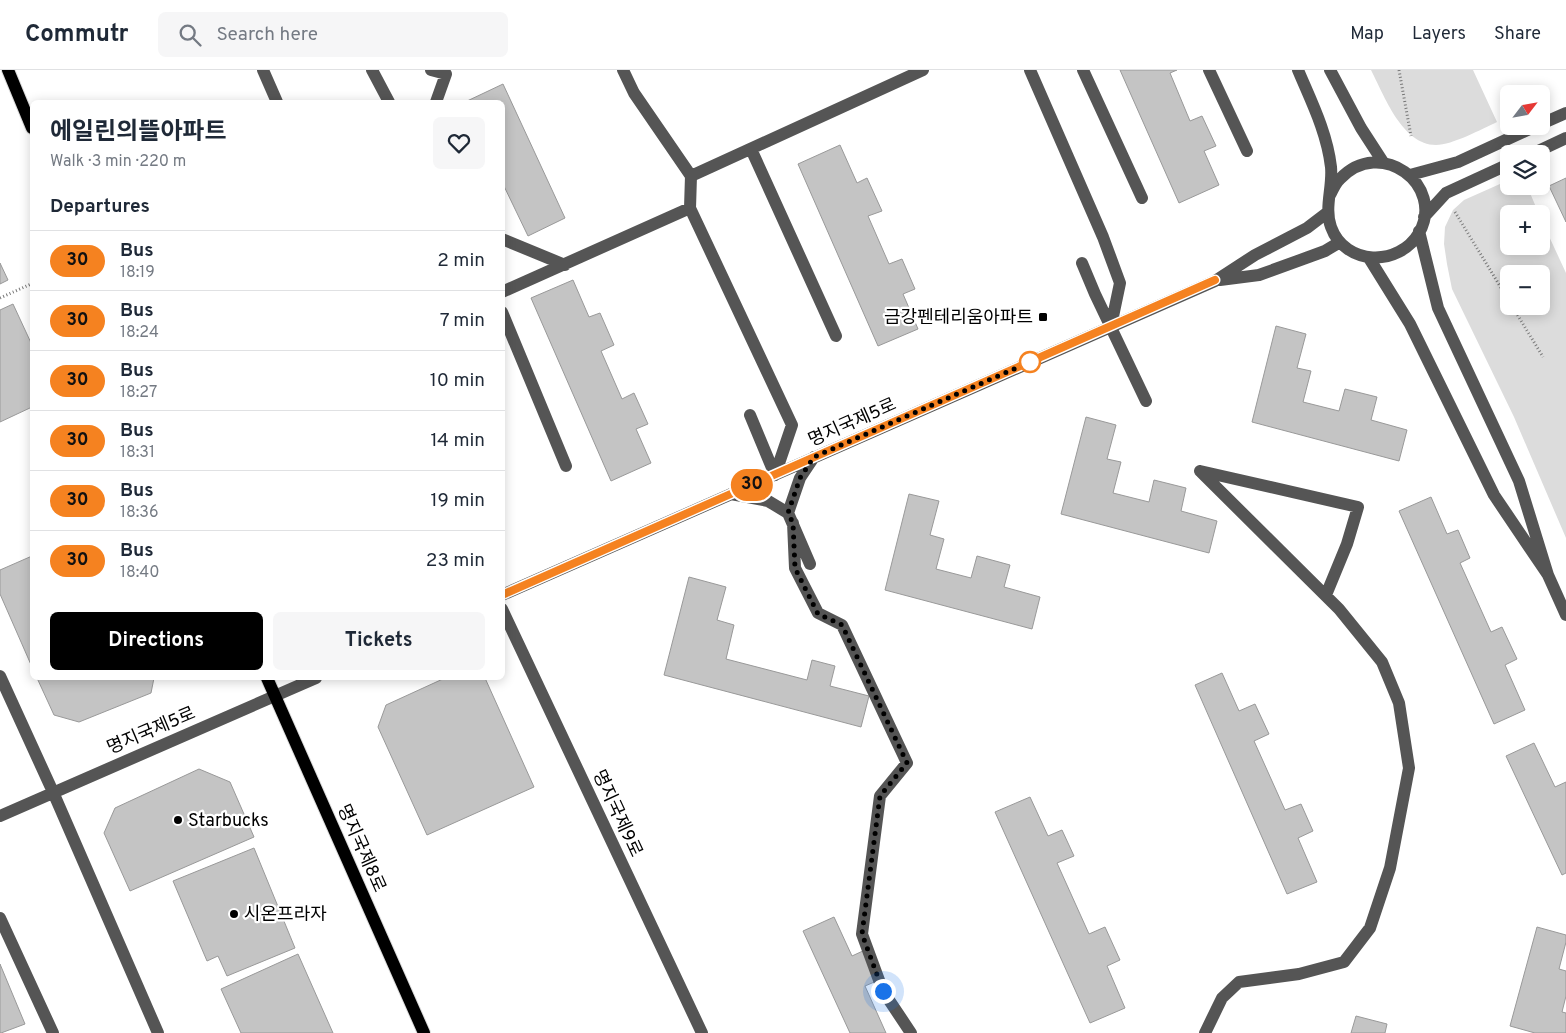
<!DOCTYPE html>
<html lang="en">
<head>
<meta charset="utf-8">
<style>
  :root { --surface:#fff; --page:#f6f6f7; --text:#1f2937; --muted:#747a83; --line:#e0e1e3; --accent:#000 }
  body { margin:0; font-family:Overpass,"Noto Sans KR",sans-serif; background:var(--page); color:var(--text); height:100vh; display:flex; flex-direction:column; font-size:19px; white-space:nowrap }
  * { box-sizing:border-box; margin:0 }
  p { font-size:16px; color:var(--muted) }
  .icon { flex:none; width:28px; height:28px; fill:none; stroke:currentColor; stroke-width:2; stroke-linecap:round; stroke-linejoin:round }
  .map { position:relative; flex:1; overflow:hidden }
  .drawer { position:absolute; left:30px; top:30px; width:475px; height:580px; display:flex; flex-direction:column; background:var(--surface); border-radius:8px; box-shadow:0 2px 12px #0003 }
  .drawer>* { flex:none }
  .badge { padding:0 10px; border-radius:16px; font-size:18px; line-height:32px }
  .needle { width:32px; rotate:59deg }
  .buttons { position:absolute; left:1500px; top:15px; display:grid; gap:10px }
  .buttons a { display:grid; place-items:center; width:50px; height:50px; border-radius:8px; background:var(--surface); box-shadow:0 2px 12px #0003; font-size:25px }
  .you { position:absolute; width:25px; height:25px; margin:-12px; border:4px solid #fff; border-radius:50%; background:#1a73e8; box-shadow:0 0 0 8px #1a73e833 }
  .map>.badge { position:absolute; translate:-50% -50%; box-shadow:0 0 0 2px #fff }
  h2 { padding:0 20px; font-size:19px; line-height:45px }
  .round { display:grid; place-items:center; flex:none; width:52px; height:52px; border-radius:8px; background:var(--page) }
  .summary { display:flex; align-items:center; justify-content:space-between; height:85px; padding:0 20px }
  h1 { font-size:24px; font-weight:700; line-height:38px }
  .button { display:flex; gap:10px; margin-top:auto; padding:10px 20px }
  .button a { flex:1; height:58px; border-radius:8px; background:var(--accent); color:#fff; font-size:20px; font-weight:700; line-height:58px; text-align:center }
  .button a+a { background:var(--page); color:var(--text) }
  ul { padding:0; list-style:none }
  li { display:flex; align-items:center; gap:15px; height:60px; padding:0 20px; border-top:1px solid var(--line) }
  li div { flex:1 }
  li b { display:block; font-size:19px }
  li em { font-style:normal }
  li .badge { min-width:55px; font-weight:700; text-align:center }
  header { display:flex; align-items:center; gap:30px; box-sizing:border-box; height:70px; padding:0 25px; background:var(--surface); border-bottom:1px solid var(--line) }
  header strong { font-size:24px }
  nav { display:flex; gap:28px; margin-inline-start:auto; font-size:18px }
  .search { width:350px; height:45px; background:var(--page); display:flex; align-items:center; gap:12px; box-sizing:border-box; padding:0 18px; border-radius:8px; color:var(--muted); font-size:19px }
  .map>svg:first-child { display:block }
</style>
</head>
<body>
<header>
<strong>Commutr</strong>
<div class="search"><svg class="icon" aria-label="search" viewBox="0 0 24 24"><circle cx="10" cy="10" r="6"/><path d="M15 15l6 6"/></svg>Search here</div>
<nav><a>Map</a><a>Layers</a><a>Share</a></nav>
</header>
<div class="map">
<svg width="1566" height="963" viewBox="0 0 1566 963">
  <rect width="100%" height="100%" fill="#fff"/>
  <path fill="#dcdcdc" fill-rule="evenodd" d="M1371,0H1473L1497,52C1482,59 1452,75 1436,75C1402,75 1384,25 1371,0Z
    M1509,110V116H1527L1539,144H1509V176H1541V149L1566,203V468L1514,347L1452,219L1447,194L1444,174L1445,157L1453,140L1464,130ZM1509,204H1541V236H1509Z"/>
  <path fill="#c4c4c4" stroke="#999" d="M1120,0H1177L1170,3L1190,51L1202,46L1216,76L1204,81L1219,115L1179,133Z
    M503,14L565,148L528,166L502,112V32H465Z
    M840,75L857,113L867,108L882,141L868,146L889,194L902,189L915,219L903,224L918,259L878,276L798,94Z
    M1566,108V152L1549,116Z
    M0,193L8,210L0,214Z
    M573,210L589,247L600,243L614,275L601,281L622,329L634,323L648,354L636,359L651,393L611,411L531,228Z
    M13,234L32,275V337L0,352V240Z
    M1276,256L1306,264L1297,298L1311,301L1303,332L1339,341L1345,319L1377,327L1371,350L1407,360L1399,391L1252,352Z
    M1086,347L1116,355L1107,389L1121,392L1113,423L1149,432L1154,410L1186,418L1181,441L1217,451L1209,483L1061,444Z
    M909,424L939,431L930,465L944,469L936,499L971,508L977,486L1010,495L1004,517L1040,527L1032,559L885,520Z
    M1431,427L1447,464L1458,460L1470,488L1460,493L1491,562L1502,557L1517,589L1505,595L1525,640L1494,654L1399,441Z
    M32,486V597L0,524V500Z
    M689,507L726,517L717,550L734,555L726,589L807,610L812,590L835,596L830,616L869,626L861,657L664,605Z
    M1222,603L1239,641L1255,634L1269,664L1254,671L1285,740L1301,734L1313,761L1298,768L1317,812L1287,824L1195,615Z
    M37,608H154L151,623L79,652L54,645Z
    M445,608H485L534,717L427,765L378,657L386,635Z
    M1534,673L1555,717L1566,712V803L1562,805L1506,686Z
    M199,699L230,712L254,767L130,821L104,763L115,738Z
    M1030,727L1048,766L1062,760L1074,786L1057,793L1089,864L1105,857L1120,890L1107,896L1125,938L1090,953L995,742Z
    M254,778L295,878L227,906L218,886L207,891L173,811Z
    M834,847L852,886L865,880L879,910L865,916L886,963H850L803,861Z
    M1537,857L1566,865V872L1559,899L1566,901V926L1562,942L1566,943V963H1535L1510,956Z
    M298,884L333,963H241L221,919Z
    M0,894L25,954L1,963H0Z
    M1356,946L1387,954L1385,963H1351Z"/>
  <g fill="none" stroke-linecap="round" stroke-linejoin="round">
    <g stroke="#dbdbdb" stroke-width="14">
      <path id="major" d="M8,0L32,58
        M267,608L424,963"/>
    </g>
    <path stroke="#777" stroke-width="3" stroke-dasharray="1 2.5" stroke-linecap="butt" d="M1399,0L1411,66
      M1455,142L1509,231
      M0,228L31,214
      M1512,236L1543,287"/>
    <path stroke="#555" stroke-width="12" d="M263,0L277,32
      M372,0L389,32
      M431,0L446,4L436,32
      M623,0L634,23L691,106
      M1030,0L1103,167L1120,213L1111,256
      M1083,0L1142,128
      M1209,0L1247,81
      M1298,0C1311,31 1327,62 1331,97C1333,117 1324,138 1331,157C1345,196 1399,197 1419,163C1446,115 1380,66 1340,109C1335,113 1333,120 1330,125
      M1330,0L1361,58L1383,92
      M1541,54L1566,43
      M751,79L836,266
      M1532,84L1566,68
      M1410,105L1458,92L1536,56
      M1424,147L1446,123L1509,94
      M502,169L565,195
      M1369,188L1410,254L1494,425L1548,505L1519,411L1438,238L1419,161
      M1082,193L1095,224L1146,331
      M1220,210L1259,205L1325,181L1340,172
      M502,222L690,138
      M502,242L566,396
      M750,345L775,405
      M1200,401L1339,539L1382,592L1399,633L1409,698L1390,798L1370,858L1344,892L1299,904L1239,912L1222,928L1205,963
      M1200,401L1358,437L1347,474L1326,525
      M775,405L792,355L690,138L691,106L923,0
      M731,424L768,431L788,443L810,494
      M788,443L800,408L814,387
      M793,453L795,498L818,543L842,555L907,693L880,726L862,864L883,921L911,963
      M1548,505L1566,545
      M502,525L1215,211L1255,185L1307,158L1328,142
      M502,539L702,963
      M0,606L53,722L158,963
      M0,746L316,608
      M0,848L53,963"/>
    <use href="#major" stroke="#000" stroke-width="12"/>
  </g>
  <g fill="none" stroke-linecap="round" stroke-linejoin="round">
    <g stroke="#fff" stroke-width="11">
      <path id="line" d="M502,525L1215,210"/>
    </g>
    <use href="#line" stroke="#f58220" stroke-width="8"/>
    <path stroke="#000" stroke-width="5" stroke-dasharray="0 9" d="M883,921L862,864L880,726L907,693L842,555L818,544L795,498L793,453L788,443L800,408L814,387L1030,292"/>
  </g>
  <g fill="#000" stroke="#fff" stroke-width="2">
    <rect x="1038" y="242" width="10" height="10" rx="2.5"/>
    <circle cx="178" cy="750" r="5"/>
    <circle cx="234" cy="844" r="5"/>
  </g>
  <circle fill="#fff" stroke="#f58220" stroke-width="2.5" cx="1030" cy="292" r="10"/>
  <g text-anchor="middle" stroke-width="4.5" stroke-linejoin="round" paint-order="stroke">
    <g font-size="18" fill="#000" stroke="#fff" text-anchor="start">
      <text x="1033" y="253" text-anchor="end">금강펜테리움아파트</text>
      <text x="188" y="756">Starbucks</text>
      <text x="244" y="850">시온프라자</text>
    </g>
    <g font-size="18" fill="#000" stroke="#fff">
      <text transform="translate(852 352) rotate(-24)" y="6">명지국제5로</text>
      <text transform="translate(151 660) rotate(-23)" y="6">명지국제5로</text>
      <text transform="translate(618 743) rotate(65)" y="6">명지국제9로</text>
      <text transform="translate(362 778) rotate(66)" y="6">명지국제8로</text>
    </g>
  </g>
</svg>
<div class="buttons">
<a><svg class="needle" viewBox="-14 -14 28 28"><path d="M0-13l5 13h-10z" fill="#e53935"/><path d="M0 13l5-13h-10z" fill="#747a83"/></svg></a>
<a><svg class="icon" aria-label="layers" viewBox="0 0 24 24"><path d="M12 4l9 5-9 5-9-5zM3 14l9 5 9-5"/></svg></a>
<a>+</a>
<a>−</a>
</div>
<div class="you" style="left:883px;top:921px"></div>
<b class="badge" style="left:752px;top:415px;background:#f58220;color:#111">30</b>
<section class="drawer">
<div class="summary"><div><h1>에일린의뜰아파트</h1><p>Walk · 3 min · 220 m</p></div><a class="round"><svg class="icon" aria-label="heart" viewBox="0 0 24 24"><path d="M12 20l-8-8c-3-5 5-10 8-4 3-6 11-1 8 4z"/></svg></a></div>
<h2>Departures</h2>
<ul>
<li><span class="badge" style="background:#f58220;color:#111">30</span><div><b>Bus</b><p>18:19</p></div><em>2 min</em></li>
<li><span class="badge" style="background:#f58220;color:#111">30</span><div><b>Bus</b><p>18:24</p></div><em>7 min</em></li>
<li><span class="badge" style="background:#f58220;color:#111">30</span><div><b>Bus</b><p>18:27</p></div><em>10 min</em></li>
<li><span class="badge" style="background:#f58220;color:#111">30</span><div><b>Bus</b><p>18:31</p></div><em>14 min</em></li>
<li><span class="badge" style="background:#f58220;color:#111">30</span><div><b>Bus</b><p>18:36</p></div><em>19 min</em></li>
<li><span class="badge" style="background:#f58220;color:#111">30</span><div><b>Bus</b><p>18:40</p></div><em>23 min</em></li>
</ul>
<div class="button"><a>Directions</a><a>Tickets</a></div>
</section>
</div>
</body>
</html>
